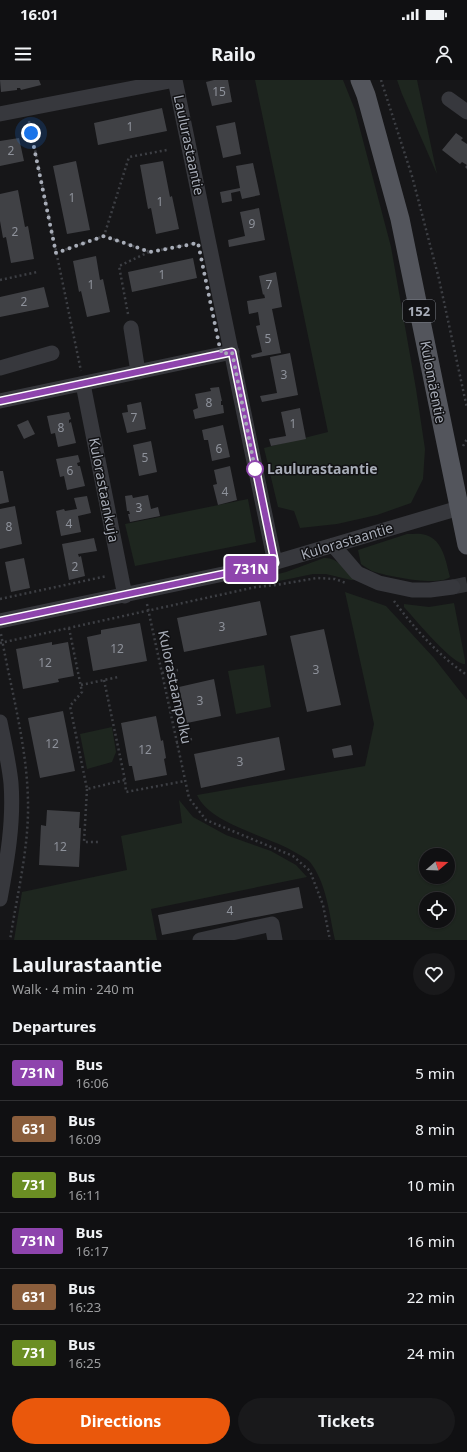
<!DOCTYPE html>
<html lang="en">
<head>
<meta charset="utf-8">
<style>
  :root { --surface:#101012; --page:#19191b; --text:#f1f3f6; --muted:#9c9d9f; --line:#303032; --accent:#ea580c }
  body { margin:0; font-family:"Noto Sans",sans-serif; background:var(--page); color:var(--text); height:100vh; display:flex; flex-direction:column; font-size:15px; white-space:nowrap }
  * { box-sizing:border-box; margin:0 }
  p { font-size:13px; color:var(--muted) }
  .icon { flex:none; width:22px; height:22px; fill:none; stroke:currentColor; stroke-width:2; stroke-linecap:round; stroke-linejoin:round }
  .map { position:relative; height:860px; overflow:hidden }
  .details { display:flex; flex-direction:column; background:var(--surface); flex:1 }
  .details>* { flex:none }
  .badge { padding:0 8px; border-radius:3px; font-size:14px; line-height:26px }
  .needle { width:26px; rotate:71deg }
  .controls { position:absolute; left:419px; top:768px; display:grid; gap:8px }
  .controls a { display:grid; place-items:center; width:36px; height:36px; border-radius:50%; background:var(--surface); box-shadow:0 1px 3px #0004,0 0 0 1px var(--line); font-size:20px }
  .you { position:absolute; width:20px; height:20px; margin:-10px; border:3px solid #fff; border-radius:50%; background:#1a73e8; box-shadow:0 0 0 6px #1a73e833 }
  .map>.badge { position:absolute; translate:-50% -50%; box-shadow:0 0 0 2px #fff }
  h2 { padding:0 12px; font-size:15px; line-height:36px }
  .round { display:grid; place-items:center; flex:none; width:42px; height:42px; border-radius:21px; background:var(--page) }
  .overview { display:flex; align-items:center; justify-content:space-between; height:68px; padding:0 12px }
  h1 { font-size:19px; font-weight:700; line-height:30px }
  .primary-button { display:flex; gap:8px; margin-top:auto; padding:8px 12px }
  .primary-button a { flex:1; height:46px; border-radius:24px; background:var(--accent); color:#fff; font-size:16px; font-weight:700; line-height:46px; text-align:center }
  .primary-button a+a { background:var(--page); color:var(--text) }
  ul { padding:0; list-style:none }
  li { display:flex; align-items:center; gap:12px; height:56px; padding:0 12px; border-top:1px solid var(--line) }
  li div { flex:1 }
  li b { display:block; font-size:15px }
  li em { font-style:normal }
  li .badge { min-width:44px; font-weight:700; text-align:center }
  .status { display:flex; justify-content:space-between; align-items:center; height:28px; padding:0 20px; background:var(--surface); direction:ltr }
  .status svg { height:11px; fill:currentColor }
  header { display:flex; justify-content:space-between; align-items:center; height:52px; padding:0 12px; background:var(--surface); font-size:18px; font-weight:700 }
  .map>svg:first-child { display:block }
</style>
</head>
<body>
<div class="status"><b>16:01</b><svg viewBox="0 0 49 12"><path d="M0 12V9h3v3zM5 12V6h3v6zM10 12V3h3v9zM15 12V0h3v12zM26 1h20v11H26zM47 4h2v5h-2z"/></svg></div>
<header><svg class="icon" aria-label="menu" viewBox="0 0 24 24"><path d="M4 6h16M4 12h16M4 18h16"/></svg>Railo<svg class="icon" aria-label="person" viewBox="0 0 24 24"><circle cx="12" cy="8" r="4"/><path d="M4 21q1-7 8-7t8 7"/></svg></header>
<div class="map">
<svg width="467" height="860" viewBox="0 0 467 860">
  <rect width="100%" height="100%" fill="#161618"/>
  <path fill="#1e261f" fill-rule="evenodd" d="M255,0H343L355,30L391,167L416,309L425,369L423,399L411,423L377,435L337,444L300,448L294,431L278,427L264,368L328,352Z
    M397,0H417L437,94L402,14Z
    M248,419L256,462L135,486L125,444Z
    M407,454C413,454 420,453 426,455C443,460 446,482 450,497C439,507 386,496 372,491C368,489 364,486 361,484L358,470Z
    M324,478C337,477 347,490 354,500H351L326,494H313L279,501L275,500L274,495L286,492Z
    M345,512L386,526L434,578L467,620V860H335C329,834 327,804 310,782C307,779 302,776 298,774C271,756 210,745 197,715L365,686L374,644ZM426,775H448V797H426ZM426,819H448V841H426Z
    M454,523L465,580V584C453,585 414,538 404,527V524L429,527Z
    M264,585L271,627L236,634L228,591Z
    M112,647L116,672L112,682L87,689L80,654Z
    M179,720L193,737L226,755L271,771L296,785L307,797L151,829L157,860H14L22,812L127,790L121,756L182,743Z"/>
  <path fill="#404145" d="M0,0H39L41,5L21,10L20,8H17V10L1,12Z
    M214,0H228L232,22L212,26L206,2Z
    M162,28L167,51L98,65L94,43Z
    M235,42L241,74L223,78L216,46Z
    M456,53L463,58L461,60L467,64V89L465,87L467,85L462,82L460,84L442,70Z
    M19,58L24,81L0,86V61Z
    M76,81L90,150L67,154L53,86Z
    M163,81L170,117L172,116L179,149L156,154L151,128L148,129L140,85Z
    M253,83L260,115L242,119L240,111L231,113L232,121L222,123L220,112L240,108L236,86Z
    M18,110L25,147L28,146L34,179L11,183L6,157L3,158L0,141V114Z
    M259,128L265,160L229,167L228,160L245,156L240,132Z
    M96,176L100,200L103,199L110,232L87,237L81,211L79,212L73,181Z
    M193,178L197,198L132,212L128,192Z
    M276,192L282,227L272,229L281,273L252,278L251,275L262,272L256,246L260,245L258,232L249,234L247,221L265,218L264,214L263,215L259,196Z
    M44,207L49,227L0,237V217Z
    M290,273L298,315L262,322L260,316L277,313L270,277Z
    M219,307L222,321H221V325H223L224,333L195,339L193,330L198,328L195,314L211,311L210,308Z
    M141,322L146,349L127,353L122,333L128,332L127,325Z
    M300,328L306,359L271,366L269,359L286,356L281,332Z
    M69,332L71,339L69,340V343L71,342L76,363L58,367L55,353L51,354L47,336Z
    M28,340L35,354L24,359L17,345Z
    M223,345L230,377L212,381L208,360H204L202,350Z
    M151,361L157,392L139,396L133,365Z
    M78,375L80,382L77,383L78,386H80L85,406L67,410L64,396L60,397L56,379Z
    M230,386L237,420L218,425L213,405L217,404L214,390Z
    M0,391H3L9,422L0,424Z
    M132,415L133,418L148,415L151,429L158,427L160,436L130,442L128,434H130L129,431H127L125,416Z
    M87,416L91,433L78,436L81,452L61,456L56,431L64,429L65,431L77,429L74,418Z
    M15,426L22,464L0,469V429Z
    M94,458L97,471L78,474L79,477L81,476L85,496L69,500L62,464Z
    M24,478L30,508L11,512L5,482Z
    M260,521L267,555L184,572L177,538Z
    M140,543L147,581L93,591L87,557L101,554V550Z
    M324,549L341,625L307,632L290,556Z
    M52,562V565L68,562L74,596L58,599L59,602L23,609L16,569Z
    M214,599L221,636L187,643L179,607Z
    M63,631L75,691L40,698L28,638Z
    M156,636L161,661L163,660L166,678L164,679L167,695L135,701L132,686H129L121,643Z
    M279,657L285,690L201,708L194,674Z
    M351,665L353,675L334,678L332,669Z
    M47,730L80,732L79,748H81L79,787L39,785L41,745L46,746Z
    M299,807L303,828L162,855L158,835Z"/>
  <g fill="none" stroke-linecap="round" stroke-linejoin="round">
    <path stroke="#333438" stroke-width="15" stroke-dasharray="15 8" stroke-linecap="butt" d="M453,507L467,504"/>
    <path stroke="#3d3f44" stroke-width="2.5" stroke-dasharray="2 3" stroke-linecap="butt" d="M381,0L412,96L439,199L467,328
      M29,41L81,291
      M104,156L150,172L196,163
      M56,173L104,156L129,77L167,70
      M0,200L37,192
      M128,234L119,186L149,172
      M463,366L467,359
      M0,519L107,496
      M394,521C414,548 439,576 467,595
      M147,524L189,718L206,740L293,776L310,791L323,825L330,860
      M69,548L82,612L70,626L87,709L125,700L126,712L185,701
      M1,554C11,610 27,665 28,722C29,768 17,815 10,860
      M0,563L256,507L276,505L317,498L335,499L346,503
      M162,593L178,590
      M104,600L125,700
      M81,605L118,597
      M176,663L192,659
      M87,709L84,762H99"/>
    <path stroke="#37383d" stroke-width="15" d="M175,0L275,483
      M449,19L467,32
      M0,34L175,0
      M131,248L138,292
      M0,288L52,273
      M83,304L125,516
      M0,321L232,272
      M333,465L357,493L379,503L412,510H430L453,507
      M0,541L266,485L459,428
      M0,642C4,662 9,683 11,703C14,742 7,781 0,819
      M200,860L272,844L275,860"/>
    <path stroke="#53555c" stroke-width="19" d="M360,0L366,15L400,139L467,465"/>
  </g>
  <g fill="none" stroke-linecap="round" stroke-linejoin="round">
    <g stroke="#fff" stroke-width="9">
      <path id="line" d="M0,321L232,272L275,483L0,541"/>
    </g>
    <use href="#line" stroke="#8e44ad" stroke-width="6"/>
    <path stroke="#a8adb8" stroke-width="4" stroke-dasharray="0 7.2" d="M31,53L56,173L104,156L150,172L198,163L219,264L222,274L232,272L255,389"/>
  </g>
  <circle fill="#fff" stroke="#8e44ad" stroke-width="2" cx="255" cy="389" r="8"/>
  <g text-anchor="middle" stroke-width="3" stroke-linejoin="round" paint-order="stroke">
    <g font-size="12" fill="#8e929b">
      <text x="219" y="16">15</text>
      <text x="130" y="51">1</text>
      <text x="11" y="75">2</text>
      <text x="72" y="122">1</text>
      <text x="160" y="126">1</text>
      <text x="252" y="148">9</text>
      <text x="15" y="156">2</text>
      <text x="162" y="199">1</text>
      <text x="91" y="209">1</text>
      <text x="269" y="209">7</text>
      <text x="24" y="226">2</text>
      <text x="268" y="263">5</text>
      <text x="284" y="299">3</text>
      <text x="209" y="327">8</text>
      <text x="134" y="342">7</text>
      <text x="293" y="348">1</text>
      <text x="61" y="352">8</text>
      <text x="219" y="373">6</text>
      <text x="145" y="382">5</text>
      <text x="70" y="395">6</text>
      <text x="225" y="416">4</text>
      <text x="139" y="432">3</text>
      <text x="69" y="448">4</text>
      <text x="9" y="451">8</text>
      <text x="75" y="491">2</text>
      <text x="222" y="551">3</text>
      <text x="117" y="573">12</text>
      <text x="45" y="587">12</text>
      <text x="316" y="594">3</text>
      <text x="200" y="625">3</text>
      <text x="52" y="668">12</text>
      <text x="145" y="674">12</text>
      <text x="240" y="686">3</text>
      <text x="60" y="771">12</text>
      <text x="230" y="835">4</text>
    </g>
    <rect fill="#111113" stroke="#7b7e86" stroke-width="1" x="403" y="220" width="32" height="22" rx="3"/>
    <g font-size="13" font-weight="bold" fill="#a8adb8">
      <text x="419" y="236">152</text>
    </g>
    <g font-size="14" fill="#a8adb8" stroke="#111113">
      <text transform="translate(189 65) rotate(78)" y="5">Laulurastaantie</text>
      <text transform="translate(433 302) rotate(79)" y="5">Kulomäentie</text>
      <text transform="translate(104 410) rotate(79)" y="5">Kulorastaankuja</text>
      <text transform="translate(347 461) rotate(-17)" y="5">Kulorastaantie</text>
      <text transform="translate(175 607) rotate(78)" y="5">Kulorastaanpolku</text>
    </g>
    <g font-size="14" font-weight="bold" fill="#a8adb8" stroke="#111113" text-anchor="start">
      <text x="267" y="394">Laulurastaantie</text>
    </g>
  </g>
</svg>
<div class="controls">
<a><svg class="needle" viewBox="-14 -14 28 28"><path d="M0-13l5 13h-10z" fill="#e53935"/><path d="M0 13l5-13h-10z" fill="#9c9d9f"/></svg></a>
<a><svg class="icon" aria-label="locate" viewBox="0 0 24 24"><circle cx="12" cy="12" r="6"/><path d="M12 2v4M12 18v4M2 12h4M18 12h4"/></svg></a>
</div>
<div class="you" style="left:31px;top:53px"></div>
<b class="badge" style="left:251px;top:489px;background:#8e44ad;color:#fff">731N</b>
</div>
<section class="details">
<div class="overview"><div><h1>Laulurastaantie</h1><p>Walk · 4 min · 240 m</p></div><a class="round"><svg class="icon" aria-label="heart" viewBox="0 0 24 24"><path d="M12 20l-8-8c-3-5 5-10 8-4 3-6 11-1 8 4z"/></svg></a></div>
<h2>Departures</h2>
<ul>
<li><span class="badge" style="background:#8e44ad;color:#fff">731N</span><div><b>Bus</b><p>16:06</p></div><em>5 min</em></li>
<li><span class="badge" style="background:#8b5e3c;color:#fff">631</span><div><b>Bus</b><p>16:09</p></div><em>8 min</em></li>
<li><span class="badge" style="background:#6b8e23;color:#fff">731</span><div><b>Bus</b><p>16:11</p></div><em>10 min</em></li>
<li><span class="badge" style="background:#8e44ad;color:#fff">731N</span><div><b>Bus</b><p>16:17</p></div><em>16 min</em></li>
<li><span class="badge" style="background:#8b5e3c;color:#fff">631</span><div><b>Bus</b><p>16:23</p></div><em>22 min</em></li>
<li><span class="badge" style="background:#6b8e23;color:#fff">731</span><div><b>Bus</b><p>16:25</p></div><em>24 min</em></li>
</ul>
<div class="primary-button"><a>Directions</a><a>Tickets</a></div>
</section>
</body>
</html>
